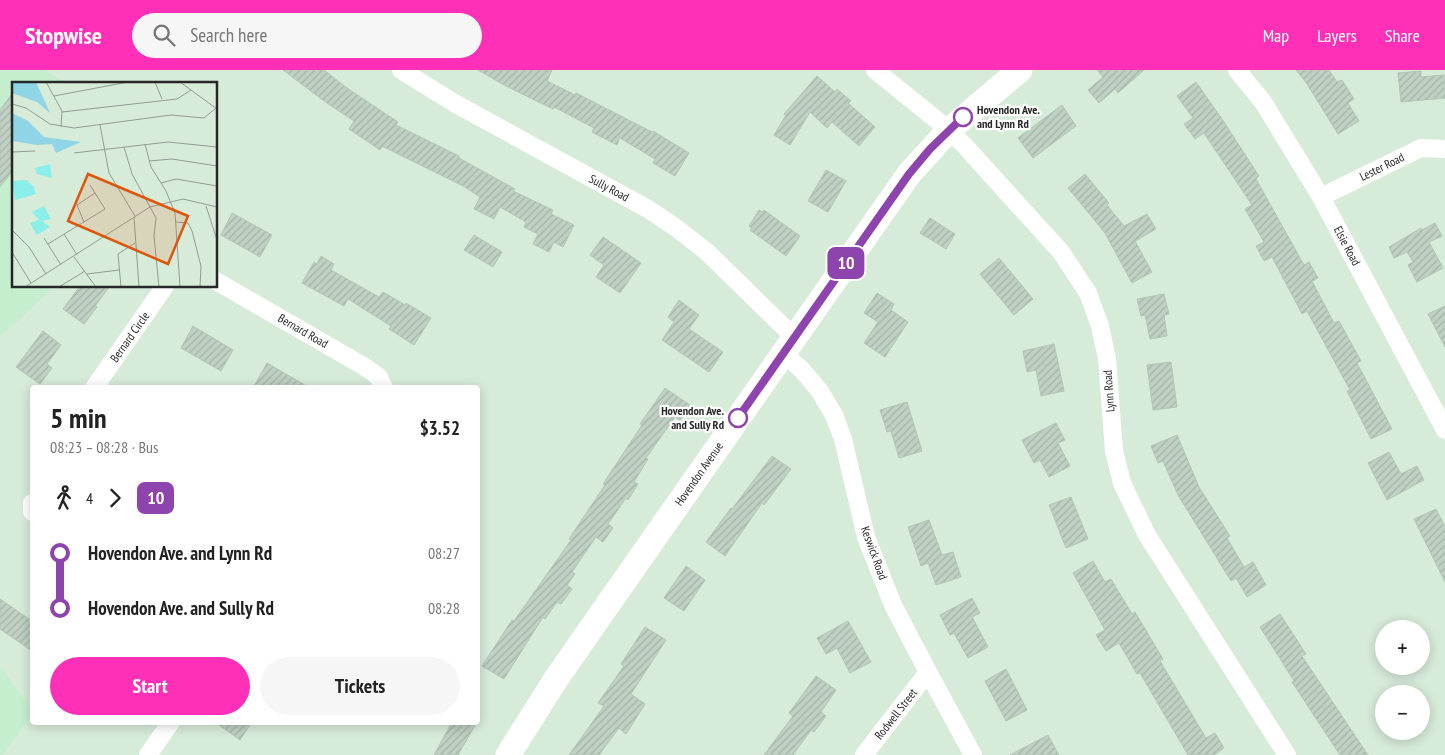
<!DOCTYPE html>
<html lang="en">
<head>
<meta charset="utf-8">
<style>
  :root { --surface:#fff; --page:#f6f6f6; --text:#222; --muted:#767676; --accent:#ff30b7 }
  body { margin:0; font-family:"PT Sans Narrow",sans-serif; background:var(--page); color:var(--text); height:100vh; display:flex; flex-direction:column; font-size:19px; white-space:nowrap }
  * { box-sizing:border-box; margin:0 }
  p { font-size:16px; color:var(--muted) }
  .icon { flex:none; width:28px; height:28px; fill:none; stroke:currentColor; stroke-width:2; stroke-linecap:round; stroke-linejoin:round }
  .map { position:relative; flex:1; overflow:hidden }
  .details { position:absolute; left:30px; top:315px; width:450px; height:340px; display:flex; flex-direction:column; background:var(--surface); border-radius:5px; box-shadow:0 2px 12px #0003 }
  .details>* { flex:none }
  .badge { padding:0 10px; border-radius:8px; font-size:18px; line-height:32px }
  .fabs { position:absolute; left:1375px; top:550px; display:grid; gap:10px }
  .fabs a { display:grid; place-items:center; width:55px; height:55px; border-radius:50%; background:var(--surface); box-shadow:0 2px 12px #0003; font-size:25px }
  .map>.badge { position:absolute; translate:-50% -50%; box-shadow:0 0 0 2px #fff }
  .legs { display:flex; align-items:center; gap:8px; height:55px; padding:0 20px; font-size:16px }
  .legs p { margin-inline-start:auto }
  .summary { display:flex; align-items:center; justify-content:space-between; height:85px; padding:0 20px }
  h1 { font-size:28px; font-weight:600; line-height:38px }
  .primary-button { display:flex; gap:10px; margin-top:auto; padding:10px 20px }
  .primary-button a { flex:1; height:58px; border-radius:30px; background:var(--accent); color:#fff; font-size:20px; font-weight:600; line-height:58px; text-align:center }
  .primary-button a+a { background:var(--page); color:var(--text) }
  ul { padding:0 20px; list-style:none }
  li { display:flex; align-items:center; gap:18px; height:55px; font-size:19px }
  li i { display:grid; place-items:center; width:8px; height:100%; margin:0 6px; background:currentColor }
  li i::after { content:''; width:12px; height:12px; margin:-6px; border:4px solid; border-radius:50%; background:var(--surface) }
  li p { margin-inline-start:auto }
  li:first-child i { background:linear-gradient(#0000 50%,currentColor 0) }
  li:last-child i { background:linear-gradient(currentColor 50%,#0000 0) }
  header { display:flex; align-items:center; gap:30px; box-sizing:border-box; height:70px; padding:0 25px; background:var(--accent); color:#fff }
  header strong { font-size:24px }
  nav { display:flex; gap:28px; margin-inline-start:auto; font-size:18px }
  .search { width:350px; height:45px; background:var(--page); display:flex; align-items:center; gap:12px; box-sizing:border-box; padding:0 18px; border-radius:28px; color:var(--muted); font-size:19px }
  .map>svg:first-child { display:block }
</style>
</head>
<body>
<header>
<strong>Stopwise</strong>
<div class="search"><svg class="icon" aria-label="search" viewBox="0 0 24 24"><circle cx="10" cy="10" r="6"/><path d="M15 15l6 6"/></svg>Search here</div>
<nav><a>Map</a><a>Layers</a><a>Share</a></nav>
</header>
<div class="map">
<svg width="1445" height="685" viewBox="0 0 1445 685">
  <defs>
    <pattern id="building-hatch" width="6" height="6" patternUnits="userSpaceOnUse" patternTransform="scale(1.25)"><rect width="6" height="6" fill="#c0d0c3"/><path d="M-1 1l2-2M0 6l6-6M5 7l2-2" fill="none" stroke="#a5b3a8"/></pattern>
  </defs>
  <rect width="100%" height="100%" fill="#d7ebd9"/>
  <path fill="#c5eece" d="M0,0H45L69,14H14V216H55L0,267Z
    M0,596L32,641V644L3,685H0Z"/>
  <path fill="url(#building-hatch)" stroke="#b1c6b5" d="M283,0H324L347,18L398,52L396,55L459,86V88L515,119L513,121L553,140L551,144L574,155L563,177L554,172L549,182L533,174L538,164L524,157L526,152L500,137L494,149L474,139L480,127L465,117L382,76L380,80L349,59L354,51L324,31Z
    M478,0H552L547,11L575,25L576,23L652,62L653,61L689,83L675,106L653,93L655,89L620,68L617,75L592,62L594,58L554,37L553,39L504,15Z
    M1097,0H1144L1118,23L1115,19L1099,33L1088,20L1103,7Z
    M1296,0H1329L1337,12L1342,10L1354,29L1348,33L1359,51L1338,64L1307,14Z
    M1421,1V7L1444,5L1445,28L1401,32L1398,3Z
    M817,6L835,22L837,19L851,31L848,33L875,57L859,76L832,52L827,58L810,42L790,75L774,65L786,45L784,44Z
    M1196,12L1222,49L1259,106L1256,109L1304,195L1309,192L1318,208L1312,211L1334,253L1339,251L1361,291L1357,293L1392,359L1371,369L1347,321L1350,320L1307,241L1302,244L1272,187L1264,191L1256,176L1264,172L1245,139L1252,135L1204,63L1195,69L1184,54L1193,48L1177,26Z
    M14,21V99L0,117V40Z
    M1062,35L1076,56L1033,88L1018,68Z
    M826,100L846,111L828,142L808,131Z
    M1085,104L1109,133L1107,135L1124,156L1147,144L1156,159L1135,171L1152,202L1132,213L1105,163L1068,118Z
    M759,140L762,142L764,140L800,166L786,186L750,160L752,158L749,156Z
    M232,143L272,165L260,187L221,165Z
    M930,148L955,164L946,179L920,163Z
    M1435,153L1442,166L1429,172L1443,198L1417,212L1408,195L1413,192L1407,182L1394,188L1389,177L1421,158L1422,160Z
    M474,165L502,182L493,197L464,180Z
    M603,167L641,193L620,223L596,207L604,195L590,185Z
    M321,186L334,194L331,200L379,227L383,222L405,235L406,233L431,248L414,275L389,259L391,256L348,229L344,236L302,213L314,192L317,194Z
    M999,188L1033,229L1014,245L980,204Z
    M80,216H110L95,236L97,237L84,254L63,239Z
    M877,223L894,234L891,240L908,252L885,287L864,273L878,252L864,243Z
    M1164,224L1169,244L1164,245L1167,266L1150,269L1145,245L1141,246L1137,229Z
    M679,230L699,245L689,259L723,282L709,302L662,270L674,252L668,247Z
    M1445,236V277L1428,244Z
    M193,256L233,280L221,301L181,278Z
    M43,261L61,275L47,294L52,298L40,314L16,297Z
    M1054,274L1064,321L1041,326L1036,300L1027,302L1023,281Z
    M1171,292L1177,337L1153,340L1147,295Z
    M267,293L310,318H253Z
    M665,318L690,335L680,350L675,347L646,388L648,389L634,412L638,414L628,430L626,428L608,454L613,458L603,472L596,467L572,502L575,504L567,515L572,519L561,534L557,532L545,549L543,547L504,609L482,596L512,550L514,551L571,470L569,469L605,415L603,414L642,355L640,354Z
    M907,332L922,381L899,388L891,361L887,362L880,340Z
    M1056,353L1065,370L1058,373L1070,396L1049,407L1040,390L1034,393L1022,370Z
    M1177,365L1199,417L1230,466L1227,468L1244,497L1253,492L1266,515L1247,527L1236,508L1231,511L1178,425L1163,391L1158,393L1151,376Z
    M1389,382L1401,404L1417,396L1424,410L1387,430L1368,393Z
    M772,386L791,399L764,435L762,433L725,486L706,472L731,438L732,439Z
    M1071,427L1088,469L1066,478L1049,435Z
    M1436,439L1445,457V512L1414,449Z
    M929,450L942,485L953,482L961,507L936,515L928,493L921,496L908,457Z
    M1093,491L1105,512L1111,509L1132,544L1135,542L1163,589L1160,591L1206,668L1215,663L1224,678L1214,685H1188L1140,603L1137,604L1119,573L1106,581L1096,565L1105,560L1073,503Z
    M686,496L705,510L684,541L664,528Z
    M972,528L980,543L972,547L988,577L968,588L954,563L950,565L940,545Z
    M0,529L32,551V581L0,559Z
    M1280,544L1306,584L1302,586L1368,685H1340L1292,612L1294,611L1260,557Z
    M848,551L871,592L850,603L837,578L826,584L817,568Z
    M645,557L666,570L631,624L645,634L626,664L619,658L599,685H569L604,636L598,633L624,596L621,594Z
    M1006,599L1027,640L1006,651L985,611Z
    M816,606L836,620L821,642L826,646L814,662L811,660L793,685H764L793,646L789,643Z
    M215,652H252L240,670Z
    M452,652H477L458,685H434Z
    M1048,665L1059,685H1010Z"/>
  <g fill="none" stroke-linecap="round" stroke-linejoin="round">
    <path stroke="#fff" stroke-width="18" d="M401,0L456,34L648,139L675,157L706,181L794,267
      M875,0L949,60L965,76L1061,182L1088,223L1100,256L1107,289L1114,381L1122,413L1147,465L1287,685
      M1237,0L1263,32L1321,127L1445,360
      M1321,127L1421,78L1445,79
      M216,211L365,297L379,307L384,318
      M783,283L802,300L819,320L834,345L843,369L866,467L893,535L928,602L973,685
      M94,318L165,216
      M32,433V442
      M148,685L171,652
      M864,685L928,602"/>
    <path stroke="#fff" stroke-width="25" d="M508,685L556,609L604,540L909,104L949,60L1020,0"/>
  </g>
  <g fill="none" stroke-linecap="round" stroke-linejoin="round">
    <g stroke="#fff" stroke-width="11">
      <path id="line-1" d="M738,348L909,104L930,79L963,47"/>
    </g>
    <use href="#line-1" stroke="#8e44ad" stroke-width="8"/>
  </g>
  <g fill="#fff" stroke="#8e44ad" stroke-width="2.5">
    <circle cx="963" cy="47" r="9"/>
    <circle cx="738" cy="348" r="9"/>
  </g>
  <g text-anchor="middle" stroke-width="4.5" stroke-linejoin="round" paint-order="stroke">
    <g font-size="12" font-weight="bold" fill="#272727" stroke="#fff" text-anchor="start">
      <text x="977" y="44">Hovendon Ave.<tspan x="977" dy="14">and Lynn Rd</tspan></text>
      <text x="724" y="345" text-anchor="end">Hovendon Ave.<tspan x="724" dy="14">and Sully Rd</tspan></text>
    </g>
    <g font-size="12" fill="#272727" stroke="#fff">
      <text transform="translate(1382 97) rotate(-26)" y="4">Lester Road</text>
      <text transform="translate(609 118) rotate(28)" y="4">Sully Road</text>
      <text transform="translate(1347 176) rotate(62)" y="4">Elsie Road</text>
      <text transform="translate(303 261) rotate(30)" y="4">Bernard Road</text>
      <text transform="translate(130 267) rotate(-55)" y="4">Bernard Circle</text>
      <text transform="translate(1109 321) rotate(-94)" y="4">Lynn Road</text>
      <text transform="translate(699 404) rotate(-55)" y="4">Hovendon Avenue</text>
      <text transform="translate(874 483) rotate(70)" y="4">Keswick Road</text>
      <text transform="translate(896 644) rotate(-52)" y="4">Rodwell Street</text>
    </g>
  </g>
  <g transform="translate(12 12)">
    <rect width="205" height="205" fill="#d7ebd9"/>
    <path d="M0,0H24L38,31L25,20L0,11ZM0,31L16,39L32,55L69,60L44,71L40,62L25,63L0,59Z" fill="#90d5e6"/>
    <path d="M38,82L40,96L25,92L23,86ZM14,98L22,105L24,112L3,118L0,99ZM32,124L39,137L30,139L38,145L25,153L18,141L27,138L20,130Z" fill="#8aeeea"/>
    <path fill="none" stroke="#919d92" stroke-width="1" d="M34,0L50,29L49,45M143,0L150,17M168,0L205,27M42,14L116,0M0,22L14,26L38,42L62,46L159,33L192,36L204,26M50,30L165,17L179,8M88,43L97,91L123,134M133,62L139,85L154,109L163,131L168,205M112,65L120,92L144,136L142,154L147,205M0,70L23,69M62,71L156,60L205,65M137,79L160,77L205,84M149,101L164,97L205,104M194,124L205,158M122,135L127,205M72,140L65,123L83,111M164,140L176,141L180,149L189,184L188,205M1,149L17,165L34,192M52,152L65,173M32,156L49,183M36,162L93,127L78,103M0,170L19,201M62,175L84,205M75,192L107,188M13,205L138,125L171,117L205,125M47,205L73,189M109,205L106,172L123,161"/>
    <path fill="#de560d" fill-opacity="0.15" stroke="#de560d" stroke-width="2.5" d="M76,92L176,134L156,182L56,139Z"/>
    <rect width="205" height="205" fill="none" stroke="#272727" stroke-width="2.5"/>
  </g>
</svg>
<div class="fabs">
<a>+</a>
<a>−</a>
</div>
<b class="badge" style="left:846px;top:193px;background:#8e44ad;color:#fff">10</b>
<section class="details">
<div class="summary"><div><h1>5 min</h1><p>08:23 – 08:28 · Bus</p></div><b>$3.52</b></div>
<div class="legs"><svg class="icon" aria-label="walk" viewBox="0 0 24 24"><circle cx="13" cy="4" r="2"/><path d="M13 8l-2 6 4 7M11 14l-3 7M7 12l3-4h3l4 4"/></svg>4<svg class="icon" aria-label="forward" viewBox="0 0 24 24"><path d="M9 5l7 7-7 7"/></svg><b class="badge" style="background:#8e44ad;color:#fff">10</b></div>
<ul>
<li><i style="color:#8e44ad"></i><b>Hovendon Ave. and Lynn Rd</b><p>08:27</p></li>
<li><i style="color:#8e44ad"></i><b>Hovendon Ave. and Sully Rd</b><p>08:28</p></li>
</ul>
<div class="primary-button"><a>Start</a><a>Tickets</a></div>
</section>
</div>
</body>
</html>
